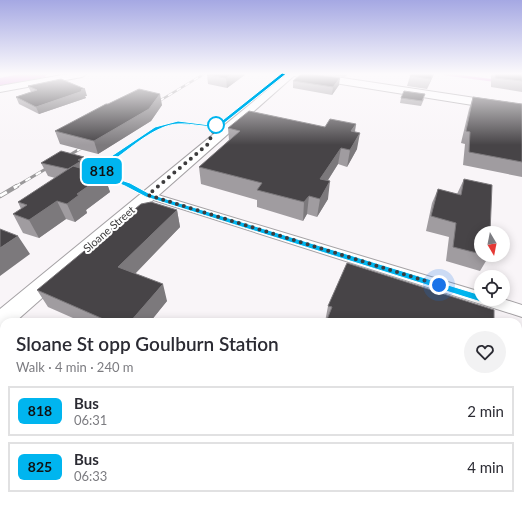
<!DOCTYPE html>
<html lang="en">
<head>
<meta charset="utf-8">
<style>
  :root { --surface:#fff; --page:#f2f2f3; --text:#2b2b33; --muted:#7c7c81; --line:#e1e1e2 }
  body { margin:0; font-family:Lato,sans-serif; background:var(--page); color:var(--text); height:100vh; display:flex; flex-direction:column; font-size:15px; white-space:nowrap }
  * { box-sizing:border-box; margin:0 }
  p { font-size:13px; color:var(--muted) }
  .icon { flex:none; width:22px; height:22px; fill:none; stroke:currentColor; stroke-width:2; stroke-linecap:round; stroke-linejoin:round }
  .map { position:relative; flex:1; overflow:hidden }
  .drawer { position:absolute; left:0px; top:318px; width:522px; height:188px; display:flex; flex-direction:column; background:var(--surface); border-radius:12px 12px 0 0; box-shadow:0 2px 10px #0003 }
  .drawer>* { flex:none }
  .badge { padding:0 8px; border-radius:6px; font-size:14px; line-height:26px }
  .needle { width:26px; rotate:170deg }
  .buttons { position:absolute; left:474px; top:226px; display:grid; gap:8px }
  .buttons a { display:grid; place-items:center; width:36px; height:36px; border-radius:50%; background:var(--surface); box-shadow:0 2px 10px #0003; font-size:20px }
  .you { position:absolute; width:20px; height:20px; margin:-10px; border:3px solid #fff; border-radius:50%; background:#1a73e8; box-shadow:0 0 0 6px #1a73e833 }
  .map>.badge { position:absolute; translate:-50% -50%; box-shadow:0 0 0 2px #fff }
  .round { display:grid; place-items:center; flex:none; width:42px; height:42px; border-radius:21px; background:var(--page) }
  .summary { display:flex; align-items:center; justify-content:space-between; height:68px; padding:0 16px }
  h1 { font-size:19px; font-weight:600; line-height:30px }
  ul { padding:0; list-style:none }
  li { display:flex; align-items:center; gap:12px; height:50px; margin:0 8px 6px; padding:0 8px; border:2px solid var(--line); border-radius:0px }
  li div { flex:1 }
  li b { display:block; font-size:15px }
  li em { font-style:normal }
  li .badge { min-width:44px; font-weight:700; text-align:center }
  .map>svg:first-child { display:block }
</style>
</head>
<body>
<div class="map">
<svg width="522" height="506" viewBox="0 0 522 506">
  <rect width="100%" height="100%" fill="#f9f5f8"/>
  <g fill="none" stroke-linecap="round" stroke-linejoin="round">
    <path stroke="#e095dc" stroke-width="2.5" d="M444,74L497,81"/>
    <path fill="#e095dc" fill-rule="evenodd" d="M20,74H47L45,77L0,86V78Z"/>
    <g stroke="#a5a2a5" stroke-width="2">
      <path id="street" d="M148,192L481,292V299H503L522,305V317L144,197L143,195L144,193Z"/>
    </g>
    <g stroke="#a5a2a5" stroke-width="2">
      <path id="secondary" d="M68,74H86L82,77L0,92V86Z
        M287,74H296L15,322H4V330L0,331V309Z"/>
    </g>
    <g stroke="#a5a2a5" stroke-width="2">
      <path id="primary" d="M292,74H316L522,105V113L297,77Z"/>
    </g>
    <use href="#street" fill="#fff" fill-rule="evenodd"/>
    <use href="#secondary" fill="#fff" fill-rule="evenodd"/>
    <use href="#primary" fill="#fff" fill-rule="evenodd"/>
    <g stroke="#9a989a" stroke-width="2.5">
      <path id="rail-far2" d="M151,106L204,74"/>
    </g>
    <g stroke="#9a989a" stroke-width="3">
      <path id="rail-far1" d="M15,187L90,143"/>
    </g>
    <g stroke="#9a989a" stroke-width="4.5">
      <path id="rail" d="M0,196L17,186"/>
    </g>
    <use href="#rail-far2" stroke="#fff" stroke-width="1.5" stroke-dasharray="5" stroke-linecap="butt"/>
    <use href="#rail-far1" stroke="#fff" stroke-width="2" stroke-dasharray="6" stroke-linecap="butt"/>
    <use href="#rail" stroke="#fff" stroke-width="3" stroke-dasharray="8" stroke-linecap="butt"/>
  </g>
  <path fill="#a09ca0" d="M209,74H246L227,88L208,84L207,75Z
    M321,74H348L345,77Z
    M434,74L427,89L407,86L410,76Z
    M491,74H522V92L491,87Z
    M293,81L339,85L332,95L293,88Z
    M28,86L87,96H85L86,98L39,114L19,104L16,97L31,92Z
    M473,97L522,104V177L463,165L465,144L461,143L469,109Z
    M401,98L424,99L421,106L400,103Z
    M108,104L162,105L151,121L98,154L60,144L55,131Z
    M356,124L355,132L357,149L347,167L338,164L328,180V199L317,217L307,214L303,221L257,207V200L201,184L199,167L229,140L228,128L325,127Z
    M84,157L88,170L104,175L110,192L86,210L87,213L75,222L66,219L39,238L23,233L13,214L21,209L18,202L55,178L48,176L41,163Z
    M464,179L481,233V255H489V256L480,271L446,261L449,237L426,231L432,203L438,189L457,194Z
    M177,210L180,227L135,274L167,301L150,322H82L48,307L37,290Z
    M328,306L494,322H325Z
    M419,502H518L522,506H418Z"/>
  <path fill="#7c797c" d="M233,74H246L227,88L226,78Z
    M433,74H434L427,89Z
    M340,78L339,85L332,95L333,87Z
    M85,89L87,96H85L86,98L39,114L36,107Z
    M160,94L162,105L151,121L98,154L94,141Z
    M356,124L353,140L351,131Z
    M360,133L357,149L347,167L350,150Z
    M341,148L338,164L318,196L320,179Z
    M84,157L88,170L68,169L78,160Z
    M104,175L110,192L86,210L87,213L75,222L67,204L77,194Z
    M330,181L328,199L317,217L320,199Z
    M309,196L307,214L303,221L304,202Z
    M57,201L66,219L39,238L29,220Z
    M177,210L180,227L125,284L118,267Z
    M18,236L30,254L0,276V248Z
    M163,284L167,301L150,322H130Z
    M0,464L4,467V492L0,497Z"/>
  <path fill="#474447" stroke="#7c797c" d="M209,74H233L226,78L207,75Z
    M301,74H313L340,78L333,87L293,81Z
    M411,74H433L431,79L410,76Z
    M495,74H522V81L495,78Z
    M61,79L85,89L81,90L83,91L36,107L16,97L37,90L28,86Z
    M139,89L160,94L149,109L94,141L55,131L106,104H108Z
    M404,91L425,94L422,101L401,98Z
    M473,97L522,104V162L469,152L470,132L466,131Z
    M249,111L325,127L330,119L356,124L351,131L360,133L350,150L341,148L320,179L330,181L320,199L309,196L304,202L257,190L262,183L199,167L240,131L228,128Z
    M61,151L84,157L78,160L81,161L68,169L41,163Z
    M73,166L104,175L77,194L79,195L67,204L57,201L29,220L13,214L27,205L18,202Z
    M464,179L492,185L490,233H481V254L453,247L456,223L431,216L438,189L461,195Z
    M151,202L177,210L118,267L163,284L130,322H110L37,290L141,204Z
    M0,229L18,236L0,248Z
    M347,263L494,310V322H326L332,307L328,306Z
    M518,498L522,500V506H430L431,502H518Z"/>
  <linearGradient id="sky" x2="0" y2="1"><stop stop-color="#a5a8e3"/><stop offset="0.51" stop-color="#fcfafc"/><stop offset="1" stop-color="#fcfafc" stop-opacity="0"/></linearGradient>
  <rect width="522" height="145" fill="url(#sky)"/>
  <path fill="#00b5ef" stroke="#fff" d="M282,73L286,74L222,125C206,129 194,123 178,124C155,125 130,149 111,162L106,168V175L130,183L150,194L484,296L485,298L484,301L481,302L146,197L125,186L100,176L99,172L100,168L107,159L155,127L178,121L210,125L219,123Z"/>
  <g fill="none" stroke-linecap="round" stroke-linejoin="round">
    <path stroke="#3d3c3d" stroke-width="4" stroke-dasharray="0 7.2" d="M216,125L208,144L148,195L439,285"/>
  </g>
  <circle fill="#fff" stroke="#00b5ef" stroke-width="2" cx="216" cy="125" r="8"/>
  <g text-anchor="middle" stroke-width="4" stroke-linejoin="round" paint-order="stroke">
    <g font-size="11" fill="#3d3c3d" stroke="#fff">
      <text transform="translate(109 229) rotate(-41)" y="4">Sloane Street</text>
    </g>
  </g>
</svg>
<div class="buttons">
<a><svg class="needle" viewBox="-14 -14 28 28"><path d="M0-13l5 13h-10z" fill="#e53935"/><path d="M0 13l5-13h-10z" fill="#7c7c81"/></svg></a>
<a><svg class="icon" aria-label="locate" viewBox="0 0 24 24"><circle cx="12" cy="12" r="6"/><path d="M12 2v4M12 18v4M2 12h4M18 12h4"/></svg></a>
</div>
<div class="you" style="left:439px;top:285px"></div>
<b class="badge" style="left:102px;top:171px;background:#00b5ef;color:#111">818</b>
<section class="drawer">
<div class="summary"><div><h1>Sloane St opp Goulburn Station</h1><p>Walk · 4 min · 240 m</p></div><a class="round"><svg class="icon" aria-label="heart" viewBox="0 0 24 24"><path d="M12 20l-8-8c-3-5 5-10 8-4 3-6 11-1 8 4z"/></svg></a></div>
<ul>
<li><span class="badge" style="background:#00b5ef;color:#111">818</span><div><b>Bus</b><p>06:31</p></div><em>2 min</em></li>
<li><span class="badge" style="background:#00b5ef;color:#111">825</span><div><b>Bus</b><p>06:33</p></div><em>4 min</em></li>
</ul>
</section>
</div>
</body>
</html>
